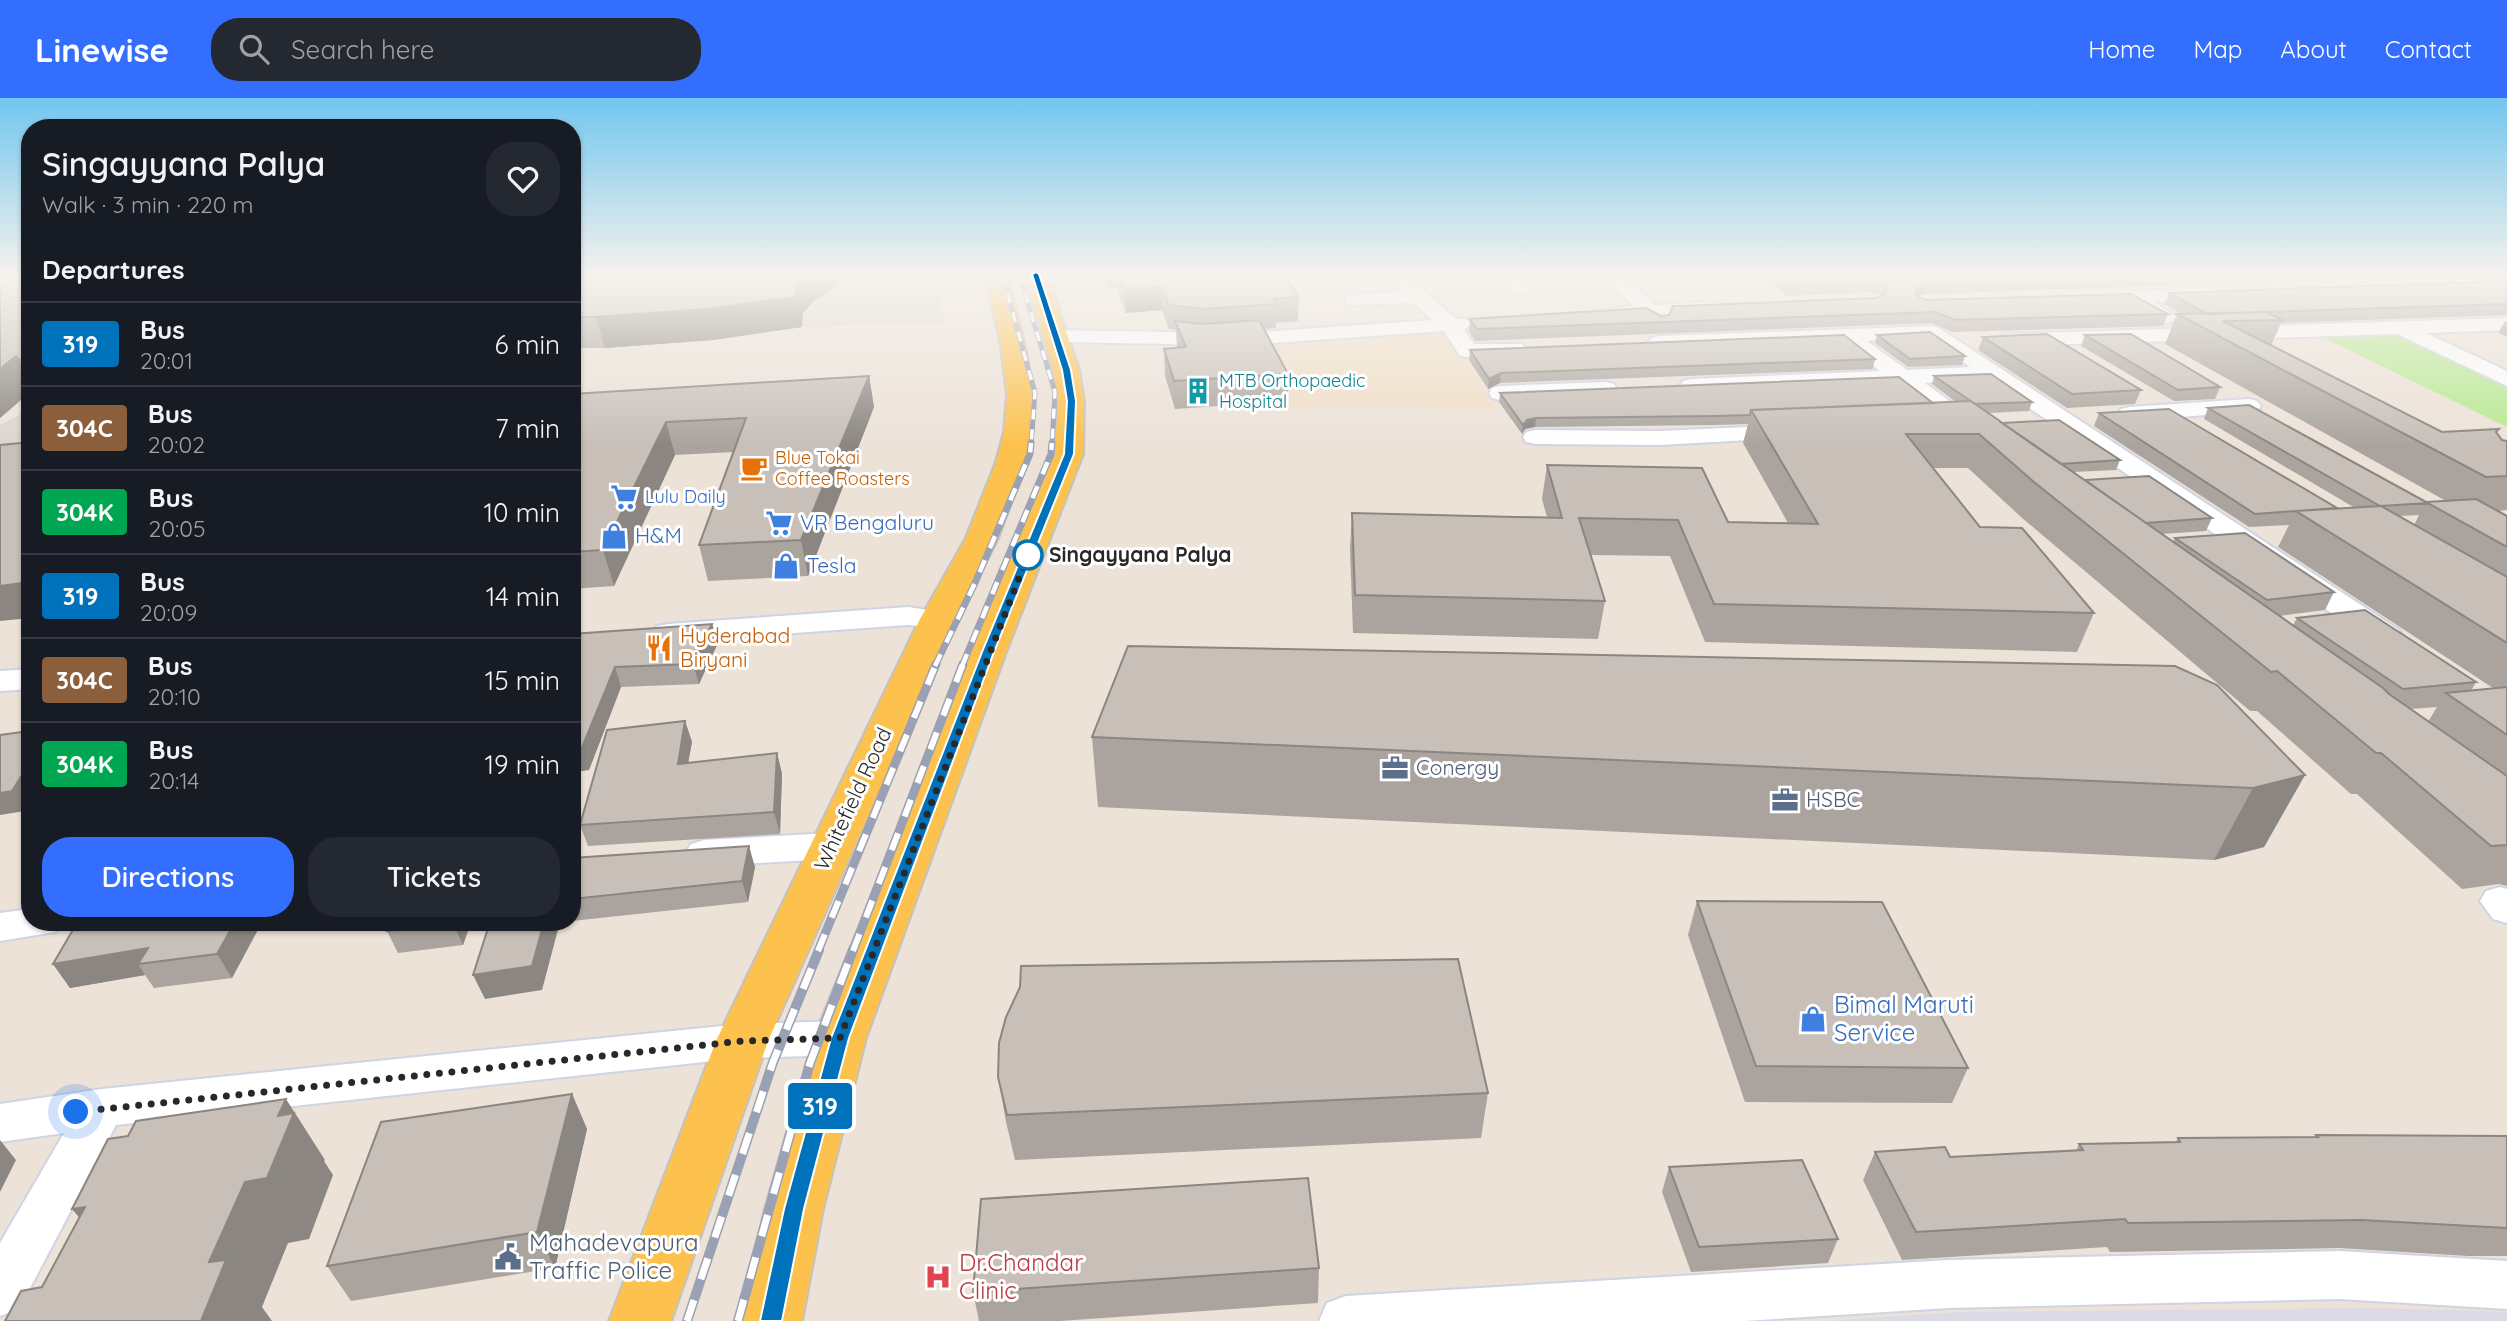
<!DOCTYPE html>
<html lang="en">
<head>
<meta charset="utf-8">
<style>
  :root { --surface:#171b24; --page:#242831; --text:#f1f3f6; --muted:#9ea1a6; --line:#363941; --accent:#336eff }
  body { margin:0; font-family:Quicksand,sans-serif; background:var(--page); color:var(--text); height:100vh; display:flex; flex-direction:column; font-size:26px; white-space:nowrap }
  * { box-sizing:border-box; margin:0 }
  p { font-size:23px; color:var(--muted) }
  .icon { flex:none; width:38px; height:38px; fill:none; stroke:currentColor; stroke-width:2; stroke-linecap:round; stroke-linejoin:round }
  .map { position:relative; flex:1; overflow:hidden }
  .panel { position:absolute; left:21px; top:21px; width:560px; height:812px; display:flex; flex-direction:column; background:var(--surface); border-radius:28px; box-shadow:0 2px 5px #0004 }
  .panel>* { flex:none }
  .badge { padding:0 14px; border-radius:5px; font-size:24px; line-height:46px }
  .you { position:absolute; width:35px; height:35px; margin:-18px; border:5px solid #fff; border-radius:50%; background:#1a73e8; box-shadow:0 0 0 10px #1a73e833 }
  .map>.badge { position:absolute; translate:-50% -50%; box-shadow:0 0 0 4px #fff }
  h2 { padding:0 21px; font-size:26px; line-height:63px }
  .round { display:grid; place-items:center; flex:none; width:74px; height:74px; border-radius:28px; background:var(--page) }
  .overview { display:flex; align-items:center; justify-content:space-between; height:119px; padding:0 21px }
  h1 { font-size:33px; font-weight:600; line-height:52px }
  .action { display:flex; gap:14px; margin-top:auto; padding:14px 21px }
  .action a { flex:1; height:80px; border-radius:28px; background:var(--accent); color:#fff; font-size:28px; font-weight:600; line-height:80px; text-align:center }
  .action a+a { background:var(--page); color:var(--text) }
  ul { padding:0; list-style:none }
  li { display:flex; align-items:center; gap:21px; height:84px; padding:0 21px; border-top:2px solid var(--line) }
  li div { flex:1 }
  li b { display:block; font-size:26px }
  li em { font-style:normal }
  li .badge { min-width:77px; font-weight:700; text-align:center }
  header { display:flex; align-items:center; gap:42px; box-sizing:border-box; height:98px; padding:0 35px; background:var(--accent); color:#fff }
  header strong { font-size:33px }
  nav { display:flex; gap:38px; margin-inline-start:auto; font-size:24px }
  .search { width:490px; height:63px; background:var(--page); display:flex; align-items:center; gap:18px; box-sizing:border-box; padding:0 24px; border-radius:28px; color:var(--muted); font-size:26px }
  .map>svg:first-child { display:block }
</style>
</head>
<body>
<header>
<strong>Linewise</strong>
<div class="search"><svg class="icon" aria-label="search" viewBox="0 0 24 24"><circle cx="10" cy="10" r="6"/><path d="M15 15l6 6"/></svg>Search here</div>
<nav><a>Home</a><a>Map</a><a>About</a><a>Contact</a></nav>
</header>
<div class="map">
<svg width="2507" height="1223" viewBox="0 0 2507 1223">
  <rect width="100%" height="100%" fill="#ece2d8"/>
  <path fill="#dcdae4" d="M2372,1210L2507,1214V1223H1825L1959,1214Z"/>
  <path fill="#f0dec6" d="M2105,176H2304L2323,187L2135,195Z
    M1442,231L1461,255L1495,311L1395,308L1236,310L1211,247Z"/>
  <path fill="#b7e98f" d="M2393,235L2507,290V329L2318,237Z"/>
  <path fill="#dcd6d0" d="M837,176H937L944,225L802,229L804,216L808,209L822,197L837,190Z
    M30,311V369L0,366V327Z"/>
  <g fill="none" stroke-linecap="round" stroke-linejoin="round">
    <g stroke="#ced4e3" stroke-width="4">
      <path id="street" d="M1029,176H1102L1093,182L1036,186L1029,184L1026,180Z
        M1386,176H1406L1455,220L1468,222L1471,226L1464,232L1474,246H1522L1525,251L1522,256C1504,260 1478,262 1460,258L1444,233L1202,250L1173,246L1055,244L1048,242L1045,238L1048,234L1055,232L1173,234L1202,238L1432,222L1413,205L1348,207L1345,203L1348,199L1355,197L1402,194Z
        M1498,176H1518L1531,189L1521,195L1514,193Z
        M1601,176H1621L1655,207L1716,204L1723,206L1726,210L1723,214L1716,216L1667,219L1669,222L1666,226C1656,229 1652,227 1645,220H1599L1596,216L1599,212L1633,208Z
        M2444,176H2467L2480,186L2477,190H2463Z
        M2213,190L2223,196L2220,200L2154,204L2176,219L2173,223L2166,225L2124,203L2121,199L2131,193Z
        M2507,220V232L2426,235L2507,273V288L2397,236L2009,248L2002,246L1998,242L2002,238L2009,236Z
        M1932,228L1939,230L2399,532L2403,539L2399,546L2388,548L2377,546L1988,282L1925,285L1981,326L1985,331L1981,336L1973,338L1965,336L1897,286L1691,295L1683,293L1680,288L1683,283L1691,281L1880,273L1841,244L1659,250L1652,248L1648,244L1652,240L1659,238ZM1928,240L1970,269L1907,272L1867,243Z
        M1606,284L1614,286L1617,291L1614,296L1500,302L1492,300L1489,295L1492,290L1500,288Z
        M2249,301L2257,303L2261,308L2257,313L2129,323L2121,321L2117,316L2121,311L2129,309Z
        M1792,327L1801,329L1804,334L1801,339L1660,347L1535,346L1526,344L1523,339L1526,334L1535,332L1660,333Z
        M908,509L949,515L953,521L949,527L938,530L908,527L668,544L657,542L653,535L657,528L668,526Z
        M30,571V591L0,593V573Z
        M831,735L844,739L850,748L844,757L831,761L704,768L691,764L685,755L691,746L704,742Z
        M2500,789L2507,791V825L2493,821L2480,803L2486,793Z
        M30,811V824H61L55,834L0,843V815Z
        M840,923L856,928L862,940L856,952L840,957L742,960L116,1027L19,1211L0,1218V1145L64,1035L0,1044V1006L102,991L742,926Z
        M2339,1153L2507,1163V1211L2339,1201L1949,1210L1744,1223H1319L1327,1205L1346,1198L1949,1162Z"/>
    </g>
    <g stroke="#c3c3c3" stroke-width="4">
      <path id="primary" d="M985,176H1007L1025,248L1033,296L1032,334L1026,364L998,440L956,521L768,943L671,1223H609L716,943L920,521L966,440L996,364L1004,334L1007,296L1001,248Z
        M1025,176H1047L1079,272L1084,303L1083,356L1006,554L866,940L823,1111L802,1223H740L765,1111L814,940L970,554L1055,356L1058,303L1053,272Z"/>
    </g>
    <use href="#street" fill="#fff" fill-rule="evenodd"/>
    <use href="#primary" fill="#fdc24d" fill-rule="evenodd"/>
    <g stroke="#9ba1b5" stroke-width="5">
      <path id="rail-far3" d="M1002,176L1035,295L1031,347
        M1019,176L1055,294L1052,347"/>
    </g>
    <g stroke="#9ba1b5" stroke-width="7">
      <path id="rail-far2" d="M935,568L975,485L1030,356L1031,345
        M962,568L1051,356L1052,345"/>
    </g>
    <g stroke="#9ba1b5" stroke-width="9">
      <path id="rail-far1" d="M818,853L936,566
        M853,853L963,566"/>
    </g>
    <g stroke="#9ba1b5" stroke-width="10">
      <path id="rail" d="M687,1223L773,964L819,852
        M738,1223L810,965L853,852"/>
    </g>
    <use href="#rail-far3" stroke="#fff" stroke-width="3.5" stroke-dasharray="10" stroke-linecap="butt"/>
    <use href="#rail-far2" stroke="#fff" stroke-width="4.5" stroke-dasharray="13" stroke-linecap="butt"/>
    <use href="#rail-far1" stroke="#fff" stroke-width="6" stroke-dasharray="18" stroke-linecap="butt"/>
    <use href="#rail" stroke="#fff" stroke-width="7" stroke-dasharray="22" stroke-linecap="butt"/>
  </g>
  <path fill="#aba49e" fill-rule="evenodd" d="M0,176H30V294L0,320Z
    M572,176L837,187L814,203L803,215L802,229L713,242L605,250H572Z
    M1104,176H1284L1299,199L1298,223L1276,225V230L1263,231L1288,276V303L1175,311L1165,278L1164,251L1177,250L1176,232L1169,231L1162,212L1126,215L1116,189L1108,190Z
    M1764,176H2507L1924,196L1918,198L1920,200L1927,202L2168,216L2163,228L1952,234L1932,225L1475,243L1469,233L1470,221L1661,218L1875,200L1881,198L1880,196L1872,194L1786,198Z
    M2507,183V217L2281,225L2271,248L2442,334H2497L2502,342L2507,343V412L2498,413L2507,418V788L2499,786L2462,791L2357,696H2351L2257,613H2250L2021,419L1968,370H1933L1980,429L2094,515L2077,554L1705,544L1670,458L1591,457L1605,503L1598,541L1353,535L1350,451L1352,415L1547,419L1542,401L1547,367L1728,424L1788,425L1743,345L1748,326L1714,327L1535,329L1525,331L1522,336L1499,304L1500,295L1933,305L1956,304L1932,286L1934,278L2032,304L2029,313L1988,315L2002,325L2120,362L2116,372L2073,374L2085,382L2212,420L2206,433L2162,436L2173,444L2175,440L2334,494L2325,512L2279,518L2293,527L2297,520L2476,584L2471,593L2493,590L2278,449L2289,427L2249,429L2094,328L2099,315L2337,410H2355L2204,321L2208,310L2427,404L2446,403L2165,246L2177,216H2182L2164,206L2169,195ZM2419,417L2414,427L2400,418ZM2437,609L2428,624L2410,611Z
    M2505,223H2507V239L2498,235Z
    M1877,237L1965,258L1962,267L1908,269L1875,245Z
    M2085,237L2220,289L2215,301L2174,303L2081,248Z
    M1983,239L2141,292L2135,306L2067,310L1978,252Z
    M1470,252L1875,261L1873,271L1500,285L1488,291L1469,262Z
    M869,278L874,309L808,478L708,483L699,447L734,354L675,357L614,488L572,491V296Z
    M712,526L718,545L699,586L621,589L589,672L572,674V536Z
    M685,623L692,644L688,665L777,655L782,676L780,736L588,748L580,727Z
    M1092,639L2305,677L2264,749L2214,762L1098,709Z
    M572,760L755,769L748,804L572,823Z
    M1697,803L1968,970L1952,1005L1745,1004L1688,837Z
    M262,824L232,880L154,890L145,877L70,890L53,866Z
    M391,824H471L463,847L398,855L387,833Z
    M998,979L1488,995L1481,1040L1015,1062L1006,1024Z
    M572,996L587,1031L555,1170L351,1203L327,1168Z
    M2316,1037L2507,1038V1158H2468L2339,1150L2110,1154L2107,1149L1902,1162L1863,1082L1875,1054L1950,1059L2076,1053L2079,1046L2176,1044L2178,1040L2315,1039Z
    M1669,1069L1838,1141L1828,1165L1691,1174L1662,1094Z
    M1319,1170L1318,1205L1060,1223H979L973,1194Z"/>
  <path fill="#8b8681" d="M806,176H837V187L814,203L803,215L802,229L713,242L605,250L596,219Z
    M1108,176H1116V189L1108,190Z
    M1927,185L1924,196L1916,198L1915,194L1920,187Z
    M1161,189L1162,212L1126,215L1125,191Z
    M16,258L30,282V294L0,320V271Z
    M1501,275L1500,285L1488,291L1489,281Z
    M869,278L874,309L808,478L801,442Z
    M1536,320L1535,329L1525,331L1522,336L1523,327L1527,322Z
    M666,324L675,357L614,488L603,452Z
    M30,484V520L0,523V488Z
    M712,526L718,545L699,586L693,566Z
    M615,569L621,589L589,672L572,674V653Z
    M685,623L692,644L684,687L678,666Z
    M777,655L782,676L780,736L774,714Z
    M30,673V705L25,713L0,717V695L24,674Z
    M2305,677L2264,749L2214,762L2253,690Z
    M749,748L755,769L748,804L742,783Z
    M235,824H262L232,880L217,856Z
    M453,824H471L463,847L453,825Z
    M544,824H560L542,892L485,901L473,877Z
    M148,850L138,866L145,877L70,890L53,866Z
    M572,996L587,1031L555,1170L537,1134Z
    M286,1001L325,1062L324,1063L333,1077L309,1141L288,1145L262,1209L272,1223H201L209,1164L245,1084Z
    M0,1042L16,1062L0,1094Z
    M85,1109L123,1172L72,1111Z"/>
  <path fill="#c7bfb8" stroke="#8b8681" stroke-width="2" d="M0,176H30V268L27,269L16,258L0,271Z
    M572,176H806L797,185L796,199L706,211L596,219H572Z
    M1119,176H1284L1299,199L1274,201L1276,206L1202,211L1169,207L1161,189L1125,191Z
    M1778,176H2192L1927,185L1920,187L1915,194L1920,200L1927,202L2131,196L2168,216L1955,222L1935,214L1477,231L1470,221L1646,210L1661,218L1669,217L1673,208H1679L1875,200L1884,197L1887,190L1883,185L1875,183L1789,187Z
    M2507,183V206L2207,216L2169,195Z
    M2267,214L2282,222L2223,223L2442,334L2499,331L2496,334L2502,342L2507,343V378L2486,379L2177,216Z
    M1259,222L1288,276L1174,283L1164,251L1186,249L1175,223L1202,226Z
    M1930,234L1965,258L1910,261L1877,237Z
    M2047,236L2141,292L2072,296L1983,239Z
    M2131,236L2220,289L2178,292L2085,237Z
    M1844,237L1875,261L1501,275L1489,281L1470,252Z
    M1991,276L2032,304L1975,306L1934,278Z
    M869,278L801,442L699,447L746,320L666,324L603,452L572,454V296Z
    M1899,279L1933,305L1751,312L1750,317L1716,318L1536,320L1527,322L1523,327L1500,295Z
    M1971,303L2383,590L2389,596L2507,678V747L2491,748L2381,655H2376L2277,573L2271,574L2034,384L1979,336H1906L1980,429L2022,430L2094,515L1714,506L1678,422L1579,420L1605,503L1355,497L1352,415L1562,420L1547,367L1702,370L1728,424L1818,426L1751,312Z
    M2249,307L2428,405L2380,408L2208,310Z
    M2169,311L2337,410L2255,416L2099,315Z
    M2059,322L2120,362L2061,366L2002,325Z
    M30,344V484L0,488V347Z
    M2149,378L2212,420L2146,425L2085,382Z
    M2476,401L2507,418V449L2426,404Z
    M2381,408L2507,479V545L2296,413Z
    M2245,435L2334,494L2267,502L2175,440Z
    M2365,512L2476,584L2403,591L2297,520Z
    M712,526L693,566L615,569L581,652L572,653V536Z
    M1128,548L2175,568L2217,587L2305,677L2253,690L1092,639Z
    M2507,589V637L2446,595Z
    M685,623L678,666L777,655L774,714L580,727L607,632Z
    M30,633V673L24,674L12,693L0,695V637Z
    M749,748L742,783L572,801V760Z
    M1697,803L1882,804L1968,970L1756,968Z
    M109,824H235L217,856L138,866L148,850L53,866L74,830Z
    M391,824H453L387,833Z
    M490,824H544L532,868L473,877Z
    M1458,861L1488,995L1007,1017L998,979L999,945L1006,919L1020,889L1021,868Z
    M572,996L537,1134L327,1168L381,1024Z
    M286,1001L278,1018L294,1015L267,1080L245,1084L209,1164L226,1162L201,1223H5L21,1193L42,1189L85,1109L72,1111L108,1041L128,1038L136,1023Z
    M2316,1037L2507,1038V1130L2362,1122L2128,1125L2125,1121L1916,1134L1875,1054L1945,1049L1950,1059L2083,1052L2079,1046L2180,1044L2178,1040L2318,1039Z
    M1802,1062L1838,1141L1699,1149L1669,1069Z
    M1308,1080L1319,1170L973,1194L981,1101Z"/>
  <linearGradient id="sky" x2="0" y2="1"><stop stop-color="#72c6ef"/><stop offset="0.51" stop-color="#f6f2ed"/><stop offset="1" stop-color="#f6f2ed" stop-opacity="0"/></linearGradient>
  <rect width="2507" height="347" fill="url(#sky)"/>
  <path fill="#0072bc" stroke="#fff" stroke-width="2" d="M1036,174L1039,176L1071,272L1076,303L1074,356L994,554L849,940L804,1111L782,1223H760L784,1111L831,940L982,554L1064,356L1067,303L1062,272L1032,176Z"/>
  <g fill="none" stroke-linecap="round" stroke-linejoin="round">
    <path stroke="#282828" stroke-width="7" stroke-dasharray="0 12.6" d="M76,1014L742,943L840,940L1028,457"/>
  </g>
  <defs>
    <g id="building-bare" transform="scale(2.1)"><path d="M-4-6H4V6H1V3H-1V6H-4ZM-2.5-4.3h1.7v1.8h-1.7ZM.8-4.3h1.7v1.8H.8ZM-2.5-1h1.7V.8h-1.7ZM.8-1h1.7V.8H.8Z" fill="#0f9aa8" stroke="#fff" stroke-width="2.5" paint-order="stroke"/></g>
    <g id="cafe-bare" transform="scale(2.1)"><path d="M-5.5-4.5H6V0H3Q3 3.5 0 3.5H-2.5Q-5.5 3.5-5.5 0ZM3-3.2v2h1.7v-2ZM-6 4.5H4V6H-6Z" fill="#e8710a" stroke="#fff" stroke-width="2.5" paint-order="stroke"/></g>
    <g id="supermarket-bare" transform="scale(2.1)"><path d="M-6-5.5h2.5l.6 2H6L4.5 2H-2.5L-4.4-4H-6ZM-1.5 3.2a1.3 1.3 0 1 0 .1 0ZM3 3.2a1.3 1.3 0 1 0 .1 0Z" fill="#3f7fe0" stroke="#fff" stroke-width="2.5" paint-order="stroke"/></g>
    <g id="shop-bare" transform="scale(2.1)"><path d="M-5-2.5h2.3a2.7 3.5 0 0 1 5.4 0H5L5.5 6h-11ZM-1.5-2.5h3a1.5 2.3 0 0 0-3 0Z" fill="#3f7fe0" stroke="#fff" stroke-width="2.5" paint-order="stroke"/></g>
    <g id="restaurant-bare" transform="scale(2.1)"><path d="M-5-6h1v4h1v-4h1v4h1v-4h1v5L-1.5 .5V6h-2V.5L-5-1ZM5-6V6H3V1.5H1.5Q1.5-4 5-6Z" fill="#e8710a" stroke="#fff" stroke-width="2.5" paint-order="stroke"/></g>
    <g id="office-bare" transform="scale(2.1)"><path d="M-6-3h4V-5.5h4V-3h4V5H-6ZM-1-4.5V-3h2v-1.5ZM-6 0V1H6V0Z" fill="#5c6f8a" stroke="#fff" stroke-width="2.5" paint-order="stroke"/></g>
    <g id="civic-bare" transform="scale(2.1)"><path d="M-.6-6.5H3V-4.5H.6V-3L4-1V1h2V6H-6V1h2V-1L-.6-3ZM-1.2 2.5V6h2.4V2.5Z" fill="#5c6f8a" stroke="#fff" stroke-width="2.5" paint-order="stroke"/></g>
    <g id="hospital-bare" transform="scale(2.1)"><path d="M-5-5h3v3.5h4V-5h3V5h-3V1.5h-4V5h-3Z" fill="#e0444e" stroke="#fff" stroke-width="2.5" paint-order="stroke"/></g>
  </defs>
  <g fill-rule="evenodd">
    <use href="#building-bare" x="1198" y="293"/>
    <use href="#cafe-bare" x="754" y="370"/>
    <use href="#supermarket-bare" x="624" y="399"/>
    <use href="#supermarket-bare" x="779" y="425"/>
    <use href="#shop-bare" x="614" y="438"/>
    <use href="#shop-bare" x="786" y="468"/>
    <use href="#restaurant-bare" x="659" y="550"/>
    <use href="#office-bare" x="1395" y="670"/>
    <use href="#office-bare" x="1785" y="702"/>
    <use href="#shop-bare" x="1813" y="921"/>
    <use href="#civic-bare" x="508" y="1159"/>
    <use href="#hospital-bare" x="938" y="1179"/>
  </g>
  <circle fill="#fff" stroke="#0072bc" stroke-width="3.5" cx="1028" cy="457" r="14"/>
  <g text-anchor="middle" stroke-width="6" stroke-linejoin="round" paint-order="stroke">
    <g font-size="18" fill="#0d838f" stroke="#fff" text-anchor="start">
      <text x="1219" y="289">MTB Orthopaedic<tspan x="1219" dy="21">Hospital</tspan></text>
    </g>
    <g font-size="18" fill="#c56008" stroke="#fff" text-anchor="start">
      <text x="775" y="366">Blue Tokai<tspan x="775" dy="21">Coffee Roasters</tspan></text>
    </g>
    <g font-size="18" fill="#366cbe" stroke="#fff" text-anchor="start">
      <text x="645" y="405">Lulu Daily</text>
    </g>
    <g font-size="21" fill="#366cbe" stroke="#fff" text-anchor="start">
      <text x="800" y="432">VR Bengaluru</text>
      <text x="635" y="445">H&amp;M</text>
      <text x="807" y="475">Tesla</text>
    </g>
    <g font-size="21" font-weight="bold" fill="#282828" stroke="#fff" text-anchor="start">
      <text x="1049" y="464">Singayyana Palya</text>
    </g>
    <g font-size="21" fill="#c56008" stroke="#fff" text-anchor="start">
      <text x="680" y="545">Hyderabad<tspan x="680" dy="24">Biryani</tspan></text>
    </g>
    <g font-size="21" fill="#4e5e75" stroke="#fff" text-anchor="start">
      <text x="1416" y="677">Conergy</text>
      <text x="1806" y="709">HSBC</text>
    </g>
    <g font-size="21" fill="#282828" stroke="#fff">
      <text transform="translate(853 701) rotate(-65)" y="7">Whitefield Road</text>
    </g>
    <g font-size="24" fill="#366cbe" stroke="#fff" text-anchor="start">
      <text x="1834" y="915">Bimal Maruti<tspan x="1834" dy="28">Service</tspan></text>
    </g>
    <g font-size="24" fill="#4e5e75" stroke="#fff" text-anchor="start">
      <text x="529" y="1153">Mahadevapura<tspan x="529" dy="28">Traffic Police</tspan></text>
    </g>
    <g font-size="24" fill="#be3a42" stroke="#fff" text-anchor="start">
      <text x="959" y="1173">Dr.Chandar<tspan x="959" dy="28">Clinic</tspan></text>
    </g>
  </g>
</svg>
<div class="you" style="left:76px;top:1014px"></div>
<b class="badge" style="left:820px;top:1008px;background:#0072bc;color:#fff">319</b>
<section class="panel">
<div class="overview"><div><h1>Singayyana Palya</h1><p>Walk · 3 min · 220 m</p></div><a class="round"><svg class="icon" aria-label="heart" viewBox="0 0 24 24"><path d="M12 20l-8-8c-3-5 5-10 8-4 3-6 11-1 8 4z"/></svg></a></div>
<h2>Departures</h2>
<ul>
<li><span class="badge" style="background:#0072bc;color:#fff">319</span><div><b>Bus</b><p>20:01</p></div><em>6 min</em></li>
<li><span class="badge" style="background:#8b5e3c;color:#fff">304C</span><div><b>Bus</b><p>20:02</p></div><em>7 min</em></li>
<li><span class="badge" style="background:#00a651;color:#fff">304K</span><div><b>Bus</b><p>20:05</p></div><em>10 min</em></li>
<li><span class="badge" style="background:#0072bc;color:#fff">319</span><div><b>Bus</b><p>20:09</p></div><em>14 min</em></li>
<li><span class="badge" style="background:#8b5e3c;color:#fff">304C</span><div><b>Bus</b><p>20:10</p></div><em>15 min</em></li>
<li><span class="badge" style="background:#00a651;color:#fff">304K</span><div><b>Bus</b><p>20:14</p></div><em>19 min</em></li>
</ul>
<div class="action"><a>Directions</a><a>Tickets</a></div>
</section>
</div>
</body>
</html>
